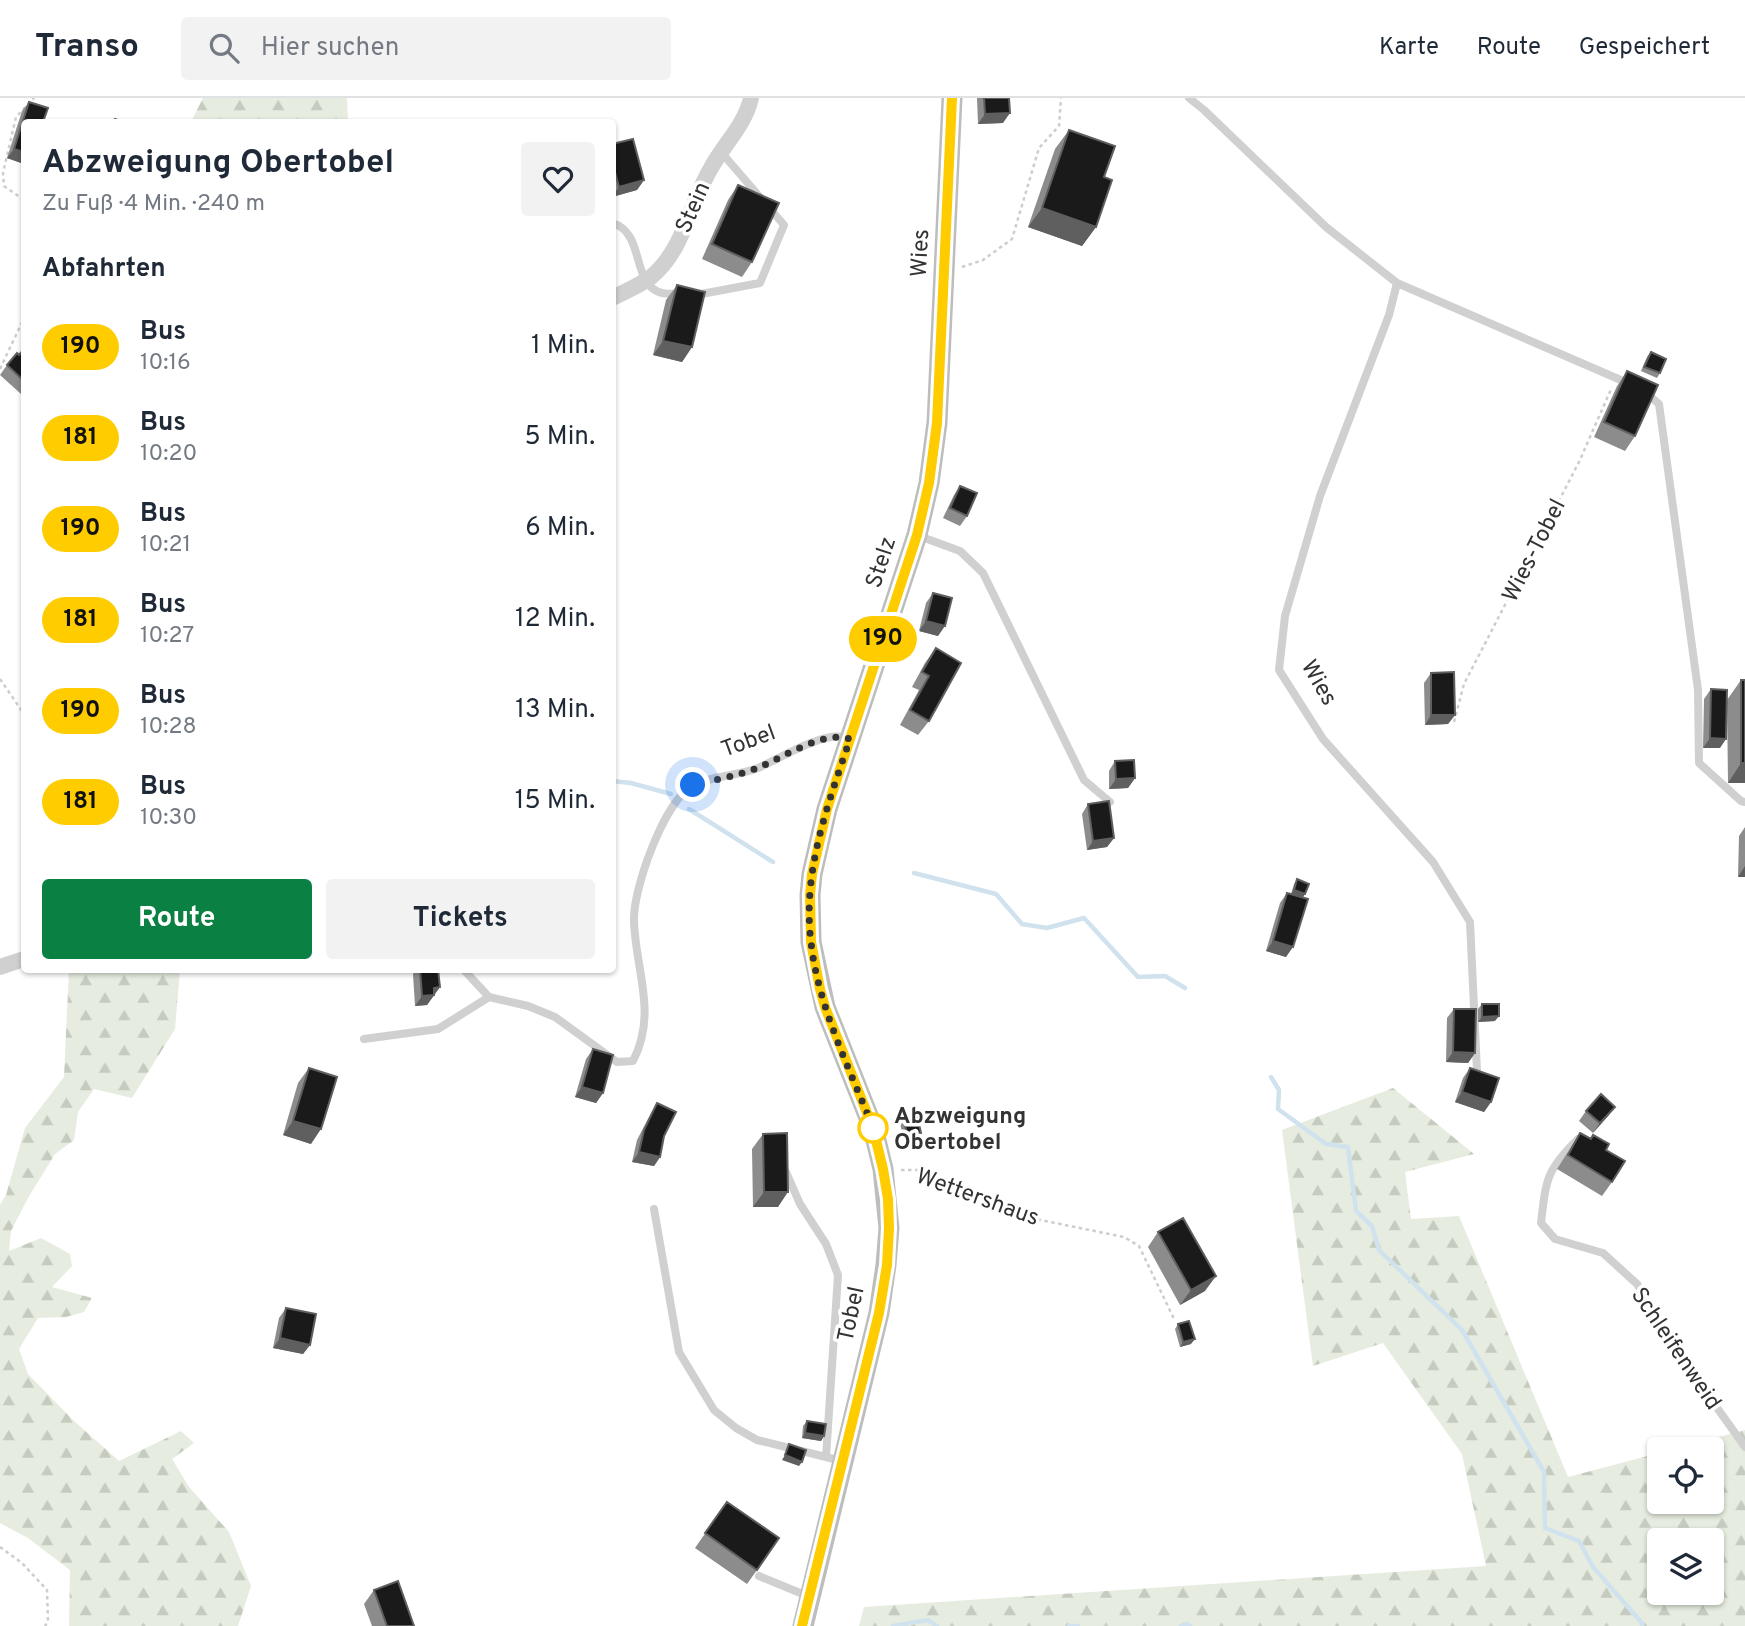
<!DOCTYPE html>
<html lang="de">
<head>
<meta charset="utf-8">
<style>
  :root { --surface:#fff; --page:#f2f2f3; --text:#1f2937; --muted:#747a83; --line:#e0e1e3; --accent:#0b8043 }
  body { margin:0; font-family:Overpass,sans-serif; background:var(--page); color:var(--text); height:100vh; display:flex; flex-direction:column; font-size:26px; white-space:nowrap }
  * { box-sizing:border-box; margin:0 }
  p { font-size:23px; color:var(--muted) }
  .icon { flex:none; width:38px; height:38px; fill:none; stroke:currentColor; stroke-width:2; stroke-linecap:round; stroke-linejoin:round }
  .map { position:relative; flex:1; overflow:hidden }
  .sheet { position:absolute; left:21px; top:21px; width:595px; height:854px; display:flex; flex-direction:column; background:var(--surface); border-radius:7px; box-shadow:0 2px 5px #0004 }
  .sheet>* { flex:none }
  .badge { padding:0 14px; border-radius:23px; font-size:24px; line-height:46px }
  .controls { position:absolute; left:1647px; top:1339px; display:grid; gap:14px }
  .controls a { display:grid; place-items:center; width:77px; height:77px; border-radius:7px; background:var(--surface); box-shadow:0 2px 5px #0004; font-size:35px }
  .you { position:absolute; width:35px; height:35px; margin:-18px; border:5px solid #fff; border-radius:50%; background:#1a73e8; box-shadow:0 0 0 10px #1a73e833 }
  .map>.badge { position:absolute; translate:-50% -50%; box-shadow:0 0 0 4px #fff }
  h2 { padding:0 21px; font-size:26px; line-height:63px }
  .round { display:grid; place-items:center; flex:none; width:74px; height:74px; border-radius:7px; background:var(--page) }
  .headline { display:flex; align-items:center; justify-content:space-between; height:119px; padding:0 21px }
  h1 { font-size:33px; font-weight:700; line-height:52px }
  .cta { display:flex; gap:14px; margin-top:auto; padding:14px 21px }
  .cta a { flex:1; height:80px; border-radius:7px; background:var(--accent); color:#fff; font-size:28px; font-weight:700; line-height:80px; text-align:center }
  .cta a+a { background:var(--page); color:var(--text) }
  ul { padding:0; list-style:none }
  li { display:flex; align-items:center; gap:21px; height:91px; padding:0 21px }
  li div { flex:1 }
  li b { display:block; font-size:26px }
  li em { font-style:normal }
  li .badge { min-width:77px; font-weight:700; text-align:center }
  header { display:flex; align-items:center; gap:42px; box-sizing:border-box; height:98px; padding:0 35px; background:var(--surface); border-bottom:2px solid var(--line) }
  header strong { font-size:33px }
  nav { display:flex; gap:38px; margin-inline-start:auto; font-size:24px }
  .search { width:490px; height:63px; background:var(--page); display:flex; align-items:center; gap:18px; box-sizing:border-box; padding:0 24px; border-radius:7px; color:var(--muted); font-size:26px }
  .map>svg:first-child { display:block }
</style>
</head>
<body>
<header>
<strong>Transo</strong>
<div class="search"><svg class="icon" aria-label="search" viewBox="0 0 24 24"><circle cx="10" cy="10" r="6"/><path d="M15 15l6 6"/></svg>Hier suchen</div>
<nav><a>Karte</a><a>Route</a><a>Gespeichert</a></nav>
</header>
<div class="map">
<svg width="1745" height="1528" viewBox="0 0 1745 1528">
  <defs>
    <pattern id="forest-firs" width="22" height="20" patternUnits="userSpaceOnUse" patternTransform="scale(1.75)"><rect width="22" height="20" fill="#e6ecdf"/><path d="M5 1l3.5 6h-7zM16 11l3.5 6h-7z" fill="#c6cbc0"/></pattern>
  </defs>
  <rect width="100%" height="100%" fill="#fff"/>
  <path fill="url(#forest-firs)" fill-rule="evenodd" d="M203,0H347L348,24H191Z
    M69,872H180L175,931L132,1000L94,991L78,1014L74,1042L55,1056L28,1100L11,1133L9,1153L41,1140L70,1156L72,1168L52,1189L92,1200L84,1214L66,1219L38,1220L19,1251L28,1276L74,1323L119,1363L181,1333L194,1345L172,1361L189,1389L229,1434L251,1488L238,1528H69L70,1472L28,1440L0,1425V1107L6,1097L25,1030L64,979Z
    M1393,990L1474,1056L1405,1074L1411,1121L1459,1118L1568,1379L1659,1355V1404H1712V1351H1674L1745,1332V1528H859L864,1509L1486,1468L1462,1356L1383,1245L1313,1268L1282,1032ZM1659,1442H1712V1494H1659Z"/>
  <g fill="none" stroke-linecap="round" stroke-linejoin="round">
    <path stroke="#cfe2ee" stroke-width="4.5" d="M612,683L631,685L671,696
      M689,711L773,764
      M914,775L996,796L1022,826L1047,830L1084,820L1138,879L1165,878L1185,890
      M1271,979L1279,992L1278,1011L1326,1046L1348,1049L1356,1113L1372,1128L1379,1152L1462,1232L1544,1374L1545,1430L1579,1443L1593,1469L1642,1525V1528
      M893,1528L928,1522L937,1528
      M1069,1528H1078
      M1181,1528L1187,1526L1190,1528"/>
    <path stroke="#cdcdcd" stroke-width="2.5" stroke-dasharray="3.5 3.5" stroke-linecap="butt" d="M24,102L4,88L3,75L16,19L34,0
      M962,169L983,162L1012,141L1039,50L1059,28L1061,0
      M0,271L24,220
      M0,581L24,616
      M1454,624L1464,586L1579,364L1612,289
      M901,1072H923L1026,1119L1124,1139L1139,1148L1175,1223
      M0,1449L22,1465L47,1492L48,1523L45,1528"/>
    <path stroke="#d0d0d0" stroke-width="8" d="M1189,0L1204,12L1326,129L1397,185L1630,286
      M612,125C646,134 630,187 662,195C667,196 674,196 680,196
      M1397,185L1389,217L1320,398L1285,518L1279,572L1323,641L1433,764L1470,824L1477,973
      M696,197L760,185L784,127L721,54
      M1644,293L1659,306L1698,592L1699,665L1741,703L1745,704
      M919,438L960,453L983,475L1084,682L1110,704
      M464,872L489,899L528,908L555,919L617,964L633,963C658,915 635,871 634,822C633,791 664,704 692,688C709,678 738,678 758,670C781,660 824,632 847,640
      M364,941L438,931L489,899
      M1578,1041C1546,1072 1546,1082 1541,1125L1555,1141L1603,1155L1637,1186L1705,1293L1745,1349
      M786,1074L800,1106L826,1146L838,1177L826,1359
      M654,1111L679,1254L714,1312L736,1330L757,1342L842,1363
      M759,1478L810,1499"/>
    <path stroke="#d0d0d0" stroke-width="16" d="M612,200C625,194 640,187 651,179C684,152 690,105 711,70C724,46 745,27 751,0
      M0,869L24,861"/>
    <path stroke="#bdbdbd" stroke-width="21" d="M803,1528L879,1215L886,1167L889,1130L883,1071L873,1030L825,909L811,844L810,797L812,776L827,711L917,437L929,385L937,325L952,0"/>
  </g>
  <path fill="#8c8c8c" d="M977,0H1009L1003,25L978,26Z
    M29,4L24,24V66L7,60L22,13Z
    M1069,32L1104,79L1096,129L1082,148L1028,129L1055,51Z
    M612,46L644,82L637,92L612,99Z
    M738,87L752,164L742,179L702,161L728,102Z
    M677,187L692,249L682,264L653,257L666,202Z
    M24,251V292L21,296L0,277L7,267L19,257Z
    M1651,254L1660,275L1657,280L1641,273L1647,259Z
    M1627,273L1635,338L1625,353L1594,339L1617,288Z
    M960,388L967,418L960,428L943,420L954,397Z
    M933,495L938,538L919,533L926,505Z
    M936,550L929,623L918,637L900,627L919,592L912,589L925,565Z
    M1431,575L1455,617L1448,626L1425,627L1424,585Z
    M1741,582H1745V685H1728L1727,603L1720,650H1703L1704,601L1711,591L1727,602Z
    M1115,663L1135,680L1128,690L1109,691V673Z
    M1088,706L1114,740L1107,749L1087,752L1082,716Z
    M1745,729V779H1738L1739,738Z
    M1297,781L1303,799L1286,859L1266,853L1280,805L1287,795L1291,796L1294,786Z
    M416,872H438L440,889L427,907L415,908L413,876Z
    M1482,906L1495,923L1478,924V911Z
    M1454,911L1475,955L1468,965L1446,964L1447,920Z
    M593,951L603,995L596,1005L575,999L586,961Z
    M309,970L311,1046L283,1037L298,985Z
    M1470,970L1491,1004L1484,1014L1455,1004L1463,980Z
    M657,1005L664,1038L660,1059L654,1068L632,1064L637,1042L651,1015Z
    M1615,1009L1608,1018L1593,1035L1579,1023L1586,1013Z
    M903,1020L921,1035L918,1040L904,1043L900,1025Z
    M1580,1035L1606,1052L1612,1084L1602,1098L1557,1071Z
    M763,1036L778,1109H753L752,1051Z
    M1158,1134L1205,1193L1180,1207L1148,1149Z
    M286,1210L310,1247L303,1256L273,1250L279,1220Z
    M1178,1226L1191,1246L1180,1249L1175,1231Z
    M807,1323L824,1338L821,1343L802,1340L803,1328Z
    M727,1404L757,1472L747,1486L695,1450Z
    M374,1492L414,1528H372L364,1506Z"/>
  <path fill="#5f5f5f" d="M1010,15L1003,25L978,26L985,16Z
    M14,51L24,54V66L7,60Z
    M644,82L637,92L612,99L619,89Z
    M1042,110L1096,129L1082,148L1028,129Z
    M663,243L692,249L682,264L653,257Z
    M926,523L945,528L938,538L919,533Z
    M1431,617H1455L1448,626L1425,627Z
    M1710,640L1726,641L1720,650H1703Z
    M1741,665H1745V685H1728Z
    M1135,680L1128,690L1109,691L1116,681Z
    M1114,740L1107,749L1087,752L1093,743Z
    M1745,768V779H1738Z
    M1294,792L1305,796L1302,801L1290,797Z
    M1273,843L1293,849L1286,859L1266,853Z
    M440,889L427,907L415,908L422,898L434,890Z
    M1499,918L1495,923L1478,924L1482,919Z
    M1453,954L1475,955L1468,965L1446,964Z
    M582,989L603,995L596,1005L575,999Z
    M1462,994L1491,1004L1484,1014L1455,1004Z
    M1615,1009L1608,1018L1593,1035L1600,1025Z
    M293,1023L321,1031L311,1046L283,1037Z
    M921,1035L918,1040L904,1043L908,1039Z
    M639,1054L660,1059L654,1068L632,1064Z
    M764,1094H788L778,1109H753Z
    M1216,1178L1205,1193L1180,1207L1191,1192Z
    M280,1240L310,1247L303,1256L273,1250Z
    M1195,1241L1191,1246L1180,1249L1183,1244Z
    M805,1335L824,1338L821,1343L802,1340Z
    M785,1357L802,1364L799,1368L782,1362Z"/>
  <path fill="#1a1a1a" stroke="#5f5f5f" stroke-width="2" d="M984,0H1009L1010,15L985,16Z
    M29,4L48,10L43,24H24V54L14,51Z
    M115,21L123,24H113Z
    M1069,32L1115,48L1104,79L1112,82L1096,129L1042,110Z
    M633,41L644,82L619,89L612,63V46Z
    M738,87L779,105L752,164L712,146Z
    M677,187L705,194L692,249L663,243Z
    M24,251V283L7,267L17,255L19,257Z
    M1651,254L1666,261L1660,275L1644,269Z
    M1627,273L1658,287L1635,338L1604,324Z
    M960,388L977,395L967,418L950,410Z
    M933,495L952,500L945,528L926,523Z
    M936,550L961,565L929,623L910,612L929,578L922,574Z
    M1454,574L1455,617H1431V575Z
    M1741,582H1745V665H1741Z
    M1711,591L1727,592L1726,641L1710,640Z
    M1134,662L1135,680L1116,681L1115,663Z
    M1109,703L1114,740L1093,743L1088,706Z
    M1297,781L1309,786L1305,796L1294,792Z
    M1287,795L1308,801L1293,849L1273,843Z
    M420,872H438L440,889L434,890V897L422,898Z
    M1482,906H1499V918L1482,919Z
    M1454,911H1476L1475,955L1453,954Z
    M593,951L613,957L603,995L582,989Z
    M309,970L337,979L321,1031L293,1023Z
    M1470,970L1499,980L1491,1004L1462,994Z
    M1601,996L1615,1009L1600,1025L1586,1013Z
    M657,1005L676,1014L664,1038L660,1059L639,1054L644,1032Z
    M917,1017L921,1035L908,1039L903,1020Z
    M787,1035L788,1094H764L763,1036Z
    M1580,1035L1591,1041L1593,1037L1609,1046L1606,1052L1625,1063L1612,1084L1568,1057Z
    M1183,1120L1216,1178L1191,1192L1158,1134Z
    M286,1210L316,1216L310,1247L280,1240Z
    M1189,1223L1195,1241L1183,1244L1178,1226Z
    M807,1323L826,1326L824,1338L805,1335Z
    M789,1346L806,1352L802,1364L785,1357Z
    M727,1404L779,1440L757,1472L705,1435Z
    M398,1483L414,1528H387L374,1492Z"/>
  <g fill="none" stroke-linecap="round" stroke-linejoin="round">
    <g stroke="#fff" stroke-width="16">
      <path id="line" d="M802,1528L879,1215L887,1167L889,1130L888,1101L883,1071L873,1030L825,909L820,891L811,844L810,797L812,776L827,711L917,437L929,385L937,325L952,0"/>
    </g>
    <use href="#line" stroke="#fc0" stroke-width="10"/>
    <path stroke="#333" stroke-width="7" stroke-dasharray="0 12.6" d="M693,687C714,682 737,678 757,670C783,660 823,632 850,641C828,706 802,774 811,844C818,909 850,971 873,1030"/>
  </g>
  <circle fill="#fff" stroke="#fc0" stroke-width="3.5" cx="873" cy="1030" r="14"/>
  <g text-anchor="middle" stroke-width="7" stroke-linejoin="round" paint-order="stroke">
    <g font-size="23" fill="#333" stroke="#fff">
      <text transform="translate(692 109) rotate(-66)" y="8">Stein</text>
      <text transform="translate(919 155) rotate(-87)" y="8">Wies</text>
      <text transform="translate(1533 452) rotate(-63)" y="8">Wies-Tobel</text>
      <text transform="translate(880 464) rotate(-72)" y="8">Stelz</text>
      <text transform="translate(1320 584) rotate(60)" y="8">Wies</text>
      <text transform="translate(748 642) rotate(-20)" y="8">Tobel</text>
      <text transform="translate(978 1098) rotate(20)" y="8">Wettershaus</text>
      <text transform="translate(850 1216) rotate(-78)" y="8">Tobel</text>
      <text transform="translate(1677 1250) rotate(56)" y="8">Schleifenweid</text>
    </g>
    <g font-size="23" font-weight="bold" fill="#333" stroke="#fff" text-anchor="start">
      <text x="894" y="1025">Abzweigung<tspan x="894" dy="26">Obertobel</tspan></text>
    </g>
  </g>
</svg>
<div class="controls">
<a><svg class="icon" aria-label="locate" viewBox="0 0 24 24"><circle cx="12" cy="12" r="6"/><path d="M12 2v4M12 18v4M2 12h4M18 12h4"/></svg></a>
<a><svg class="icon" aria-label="layers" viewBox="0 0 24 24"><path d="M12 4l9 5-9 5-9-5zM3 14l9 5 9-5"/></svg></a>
</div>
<div class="you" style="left:693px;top:687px"></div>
<b class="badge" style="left:883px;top:541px;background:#fc0;color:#111">190</b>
<section class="sheet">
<div class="headline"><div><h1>Abzweigung Obertobel</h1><p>Zu Fuß · 4 Min. · 240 m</p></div><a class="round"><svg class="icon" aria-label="heart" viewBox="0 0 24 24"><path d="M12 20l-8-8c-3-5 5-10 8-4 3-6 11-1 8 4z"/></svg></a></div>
<h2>Abfahrten</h2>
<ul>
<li><span class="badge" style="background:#fc0;color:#111">190</span><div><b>Bus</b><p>10:16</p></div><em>1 Min.</em></li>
<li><span class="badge" style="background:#fc0;color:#111">181</span><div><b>Bus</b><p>10:20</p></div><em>5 Min.</em></li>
<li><span class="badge" style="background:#fc0;color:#111">190</span><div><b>Bus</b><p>10:21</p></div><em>6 Min.</em></li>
<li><span class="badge" style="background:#fc0;color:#111">181</span><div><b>Bus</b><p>10:27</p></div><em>12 Min.</em></li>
<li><span class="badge" style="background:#fc0;color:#111">190</span><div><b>Bus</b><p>10:28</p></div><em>13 Min.</em></li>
<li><span class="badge" style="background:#fc0;color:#111">181</span><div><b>Bus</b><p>10:30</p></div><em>15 Min.</em></li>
</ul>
<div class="cta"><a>Route</a><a>Tickets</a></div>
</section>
</div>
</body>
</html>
